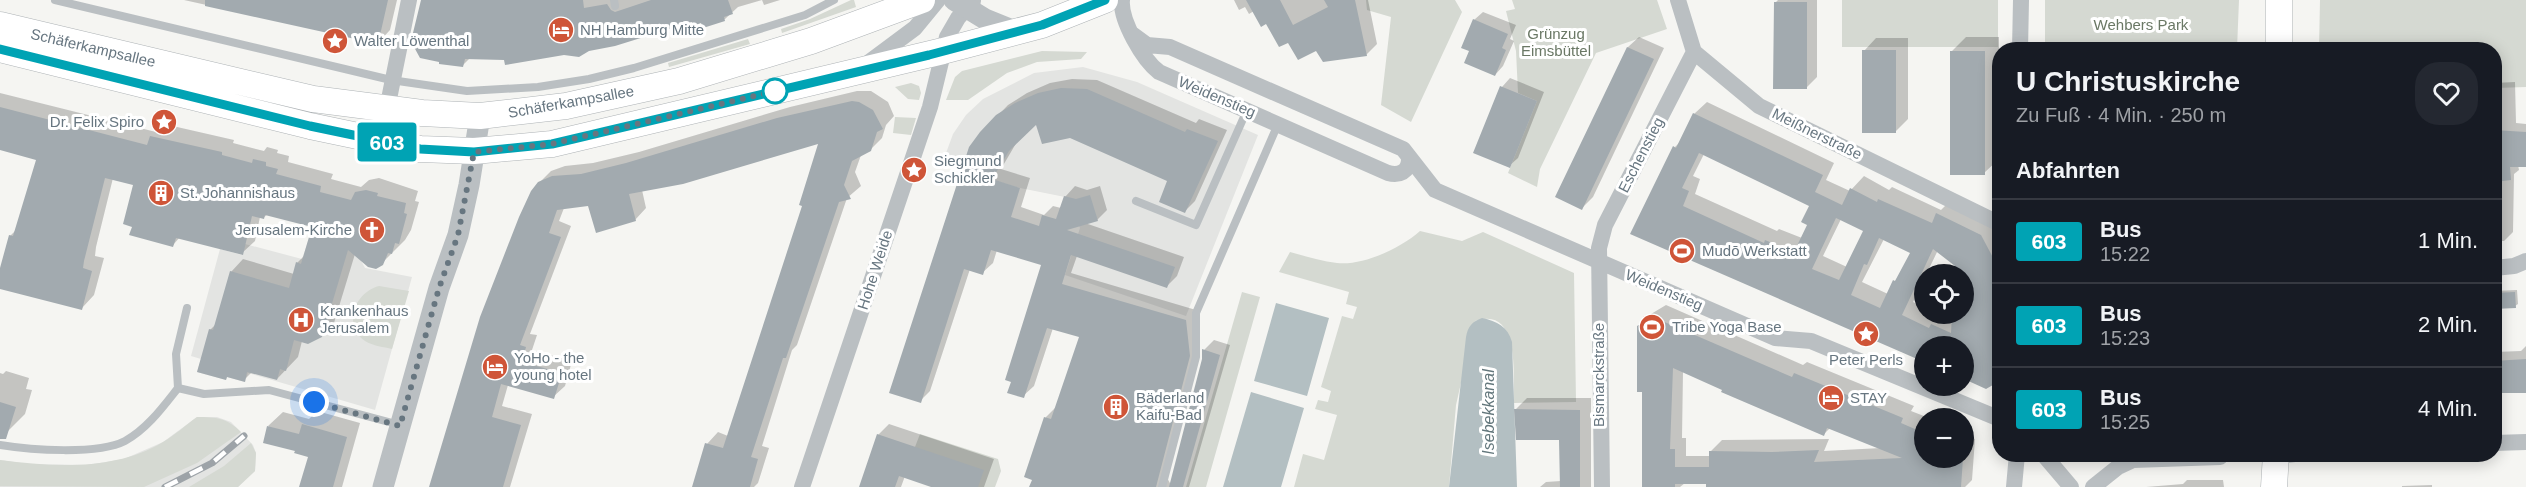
<!DOCTYPE html>
<html lang="de">
<head>
<meta charset="utf-8">
<style>
  :root { --surface:#171b24; --page:#242831; --text:#f1f3f6; --muted:#9ea1a6; --line:#363941 }
  body { margin:0; font-family:Helvetica,sans-serif; background:var(--page); color:var(--text); height:100vh; display:flex; flex-direction:column; font-size:22px; white-space:nowrap }
  * { box-sizing:border-box; margin:0 }
  p { font-size:20px; color:var(--muted) }
  .icon { flex:none; width:33px; height:33px; fill:none; stroke:currentColor; stroke-width:2; stroke-linecap:round; stroke-linejoin:round }
  .map { position:relative; flex:1; overflow:hidden }
  .sheet { position:absolute; left:1992px; top:42px; width:510px; height:420px; display:flex; flex-direction:column; background:var(--surface); border-radius:24px; box-shadow:0 3px 15px #0003 }
  .sheet>* { flex:none }
  .badge { padding:0 12px; border-radius:4px; font-size:21px; line-height:39px }
  .buttons { position:absolute; left:1914px; top:264px; display:grid; gap:12px }
  .buttons a { display:grid; place-items:center; width:60px; height:60px; border-radius:50%; background:var(--surface); box-shadow:0 3px 15px #0003; font-size:30px }
  .you { position:absolute; width:30px; height:30px; margin:-15px; border:4px solid #fff; border-radius:50%; background:#1a73e8; box-shadow:0 0 0 9px #1a73e833 }
  .map>.badge { position:absolute; translate:-50% -50%; box-shadow:0 0 0 3px #fff }
  h2 { padding:0 24px; font-size:22px; line-height:54px }
  .round { display:grid; place-items:center; flex:none; width:63px; height:63px; border-radius:24px; background:var(--page) }
  .overview { display:flex; align-items:center; justify-content:space-between; height:102px; padding:0 24px }
  h1 { font-size:28px; font-weight:600; line-height:45px }
  ul { padding:0; list-style:none }
  li { display:flex; align-items:center; gap:18px; height:84px; padding:0 24px; border-top:2px solid var(--line) }
  li div { flex:1 }
  li b { display:block; font-size:22px }
  li em { font-style:normal }
  li .badge { min-width:66px; font-weight:700; text-align:center }
  .map>svg:first-child { display:block }
</style>
</head>
<body>
<div class="map">
<svg width="2526" height="487" viewBox="0 0 2526 487">
  <rect width="100%" height="100%" fill="#f5f5f2"/>
  <path fill="#e3e4e2" d="M1083,67L1137,82L1258,135L1186,316L1065,275L1080,228L1070,198L1020,188L942,164L953,134L966,115L983,99L1034,73Z
    M309,238L356,251L365,268L412,277L375,410L248,373L245,382L227,377L226,380L197,372L201,359L191,356L220,249L242,255L245,244L302,259Z
    M197,417H217L231,422L253,445L256,453L255,471L238,487H0V460L28,464L87,465L124,459L163,442Z"/>
  <path fill="#d5d9d2" d="M851,0H854L856,7L782,33L781,29L810,19Z
    M1366,0H1455L1462,12L1411,122L1381,105L1391,17L1367,10Z
    M1512,0H1657L1667,29L1596,53L1540,169L1537,187L1508,173L1537,101L1518,93L1516,51L1506,11L1515,9Z
    M1842,0H1998V47H1842Z
    M2045,0H2239L2237,49H2045Z
    M2320,0H2526V87L2495,88L2494,50L2319,49Z
    M748,39L750,44L669,67L668,63Z
    M1042,51L1087,52L1081,59L1037,62L1007,73L968,100H946L955,77L962,71Z
    M911,83L919,86L921,93L919,100L908,99L895,87Z
    M895,117L916,118L911,135L893,133Z
    M1420,231L1462,241L1483,232L1574,273L1576,402L1514,403C1513,377 1521,305 1475,321L1456,405L1449,487H1294L1303,454L1324,460L1337,415L1315,409L1318,400L1328,402L1331,391L1321,387L1342,316L1353,319L1357,307L1346,304L1349,292L1279,272L1290,252C1305,256 1321,261 1337,263C1363,266 1401,248 1420,231Z
    M379,286L409,291L392,349C384,347 373,346 365,341C342,325 355,292 379,286Z
    M1242,292L1260,297L1206,487H1186Z
    M197,417C216,417 227,418 241,432L197,463L144,487L0,486V460C54,467 115,471 163,442C175,435 186,425 197,417Z
    M920,434L998,459L1001,471L995,487H978L915,447Z
    M251,443L256,453L255,471L238,487H189L224,466Z"/>
  <path fill="#b3bfc2" d="M1276,303L1329,318L1307,396L1254,381Z
    M1482,318C1497,321 1508,327 1512,342L1517,487H1449L1466,337C1468,326 1472,322 1482,318Z
    M1251,392L1304,408L1281,487H1223Z"/>
  <path fill="#0003" fill-rule="evenodd" d="M184,0H397L390,30L378,43Z
    M427,0H780L764,5L762,0L738,7L725,19L704,26L702,22L693,20L564,54L506,58L471,57L462,66Z
    M1234,0H1368L1377,44L1366,55L1316,49L1289,41L1254,11L1249,14L1245,7L1239,10Z
    M1778,0H1817V77L1806,88L1775,3Z
    M1483,12L1516,25L1510,39L1514,41L1503,66L1495,75L1471,51L1474,20Z
    M1639,37L1664,48L1593,197L1582,208L1628,47Z
    M1966,37H1999V159L1984,173L1952,51Z
    M1876,38H1908V119L1895,132L1864,51Z
    M1510,78L1544,92L1518,158L1509,166L1502,87Z
    M1072,79L1097,80L1196,123L1199,119L1227,130L1195,201L1185,211L1169,180L1037,122L1018,140L1001,169L1030,178L1021,207L1044,215L1053,206L1061,208L1065,197L1075,186L1087,190L1100,186L1107,210L1097,220L1085,223L1184,257L1177,276L1167,286L1077,256L1071,273L1196,310L1199,345L1165,474L1171,485L1204,359V350L1214,340L1230,345L1189,487H1031L1033,479L1026,477L1046,417L1056,407L1081,336L1053,328L1034,386L1023,396L1043,264L997,250L993,263L982,273L970,269L930,391L920,401L981,133L1008,105L1027,93L1050,83Z
    M2515,82L2516,123L2526,124V165H2518L2519,170L2514,174L2513,232L2504,241H2494V83Z
    M857,91H871L888,102L894,116L886,125L882,138L870,150L861,155L855,172L861,186L847,198L797,345L792,350L762,446L769,448L758,483L754,487H693L707,444L718,432L728,436L804,205L821,141L642,190L646,208L635,220L589,204L564,208L559,221L571,226L530,334L537,335L532,350L572,361L565,386L553,397L508,385L502,406L532,414L510,487H431L539,183L551,171L565,166L593,163L639,152L790,107Z
    M0,93L156,132L164,124L234,140L233,143L264,151L267,147L278,150L277,153L289,156L288,162L333,174L331,179L361,187L369,180L379,178L418,191L415,201L419,202L411,230L405,240L379,266L355,254L334,323L321,336L302,341L298,357L277,379L252,372L244,380L210,330L216,324L231,272L243,259L294,274L297,263L305,255L314,226L268,214L263,218L260,217L255,241L242,253L180,237L173,245L134,226L135,184L113,178L96,247L95,256L104,258L94,295L82,308L0,287V275L10,236L17,229L37,159L0,149Z
    M1707,102L1834,163L1826,180L1850,191L1864,176L1889,190L1892,187L1941,210L1949,202L1993,223L2000,236V340L1999,260H1996L1997,377L2000,379L1986,387L1964,378V346H1924V361L1632,233L1675,147L1682,140L1694,114ZM1704,154L1811,205L1809,224L1802,238L1779,229L1777,231L1695,194L1700,179L1693,176ZM1841,219L1865,230L1847,267L1823,256ZM1884,239L1912,252L1888,294L1862,282ZM1938,250L1967,274L1964,278V314H1953V317L1946,314L1941,316L1924,314V308L1913,302Z
    M2517,290L2518,304L2515,306L2494,307V291Z
    M1666,305L1803,365L1807,362L1914,406L1911,411L1929,418H1924V458H1964V434L1975,439L1972,480L1965,487H1708V483H1685L1680,487H1644L1643,391L1638,327L1651,314ZM1683,371L1824,434L1830,428L1881,448L1824,451L1829,439L1722,440L1710,452V456H1686V438H1682Z
    M2526,346V391L2494,393V350L2495,352L2521,351Z
    M6,371L29,378L26,389L32,390L25,414L8,431L0,428V373L3,374Z
    M1527,398H1591V487H1540L1546,482L1561,481V439L1515,410Z
    M317,411L360,423L342,487H301L310,456L296,450L268,426L283,412L309,419Z
    M889,424L994,459L984,487H936L905,476L901,487H860L878,435Z
    M2187,480H2223L2224,487H2146L2183,484Z
    M2432,485V487H2402V486Z"/>
  <path fill="#a2aaaf" fill-rule="evenodd" d="M205,0H388L378,44L205,6Z
    M421,0H583L584,8L607,4L611,10L615,12L651,0H728L733,14L724,17L725,21L703,28L701,23L693,26L692,22L615,46L589,51L579,57L564,55L505,65L504,60L465,59L463,67L439,64V62L420,58L414,47L416,38L412,37Z
    M1246,0H1280L1293,25L1328,7L1324,0H1355L1367,56L1323,62L1316,51L1298,60L1288,43L1279,47L1266,24L1261,27Z
    M1774,2H1807V89H1773Z
    M1473,19L1508,34L1502,48L1506,50L1495,76L1464,63L1469,51L1461,48Z
    M1627,47L1654,59L1582,210L1555,197Z
    M1862,50H1896V133H1862Z
    M1950,51H1985V175H1950Z
    M1500,86L1537,101L1510,168L1473,153Z
    M1061,88L1087,89L1185,132L1187,129L1218,141L1185,213L1159,202L1167,181L1070,138L1042,144L1036,125L1009,151L992,179L1020,188L1011,217L1039,226L1042,215L1056,219L1064,196L1076,199L1090,195L1098,221L1067,230L1175,267L1167,288L1071,255L1062,284L1186,320L1190,356L1156,487H1029L1032,480L1024,477L1044,417L1051,419L1079,337L1047,328L1024,398L1007,393L1011,382L1005,380L1041,265L991,250L983,275L964,269L921,403L889,393L969,147L980,132L996,115L1015,103L1038,93Z
    M852,101L859,102L873,110L883,129L877,132L871,151L852,161L844,185L851,199L839,202L786,358H783L751,457L758,459L750,487H692L705,443L723,448L802,206L799,205L818,144L683,184L629,194L636,221L596,233L588,206L557,210L549,233L561,237L520,345L526,347L522,362L562,373L554,399L501,384L492,417L521,425L503,487H429L480,317L519,217L531,191L538,182L552,176L581,174L626,163L777,118Z
    M0,107L147,145L150,136L222,152V155L252,163L253,159L266,162V166L278,169L276,174L321,186L320,192L351,200L355,192L366,190L378,193L377,196L406,203L404,213L407,214L399,244L395,243L392,254L388,253L383,265L376,269L368,267L348,250L322,337L308,344L294,340L286,371L280,369L277,380L247,372L245,382L227,377L226,380L197,372L209,329L213,330L230,271L289,288L296,262L301,264L312,227L265,215L264,219L252,216L243,255L176,238L173,247L129,235L132,227L123,224L133,185L105,178L84,261L83,268L92,271L82,310L0,289V268L9,235L13,236L36,160L0,150Z
    M1693,113L1823,175L1815,192L1842,205L1850,188L1877,202L1878,199L1932,223L1936,213L1981,235L1998,267V382L1986,389L1964,379V346H1924V362L1630,234L1673,146L1676,148ZM1699,153L1809,206L1801,222L1807,225L1794,252L1765,240L1764,243L1683,206L1689,191L1682,188ZM1836,218L1863,231L1839,280L1812,269ZM1879,238L1910,253L1895,281L1893,280L1880,308L1851,295L1864,264L1867,265ZM1933,249L1955,266L1959,274H1964V314H1952L1951,333L1931,324L1929,328L1902,315Z
    M2494,130L2526,132V167H2510L2511,180L2494,182Z
    M2515,292L2516,308L2494,309V293Z
    M1653,317L1792,377L1794,373L1903,418L1901,423L1924,433V458H1963L1961,487H1706V484H1675V487H1642V392H1637V326ZM1673,368L1722,390L1721,392L1824,436L1827,428L1902,458L1814,462L1819,450L1772,452L1709,451V467H1675V449H1670Z
    M1202,349L1220,355L1183,487H1169L1202,359Z
    M2526,359V393H2494V361Z
    M0,402L16,407L6,439H0Z
    M1514,409L1580,410V487H1560L1559,440H1516Z
    M302,424L347,437L333,487H299L308,457L294,453L295,451L263,443L267,426L299,434Z
    M877,434L984,470L978,487H931L899,476L895,487H859Z"/>
  <g fill="none" stroke-linecap="round" stroke-linejoin="round">
    <g stroke="#aeb3b6" stroke-width="27">
      <path id="primary" d="M0,25L313,99L422,113L480,116L566,106L679,81L811,41L922,0
        M0,49L310,126L420,149L474,151L552,144L943,51L1042,25L1105,0
        M2279,50V0
        M2274,487L2276,454"/>
    </g>
    <path stroke="#babfc2" stroke-width="8" d="M55,0L391,80L467,91L538,87L589,79L634,68L805,15L834,0
      M614,0L615,6
      M1136,201L1196,225L1247,110
      M178,388L204,394L269,390L400,425
      M0,445C30,450 98,455 125,441C147,429 163,407 178,388L176,354L187,308
      M1162,487L1196,357V313L1278,124"/>
    <path stroke="#babfc2" stroke-width="16" d="M1122,0C1120,20 1143,60 1159,72L1388,173C1399,176 1409,172 1409,159
      M1678,0L1694,52L1759,106L2000,224
      M1132,34L1147,45L1170,47L1403,149L1435,190L1775,338L1811,341L2000,419
      M2020,50L2021,0
      M868,63L915,28L938,0
      M387,109L409,0
      M2494,268L2514,266L2526,261
      M2494,443L2526,442
      M2043,454L2071,487
      M2275,456L2295,454
      M802,487L930,107L947,37L958,18L973,1
      M1602,487L1599,248L1605,225L1694,52
      M2014,487L2017,454
      M2093,487L2118,467L2133,460L2220,457"/>
    <path stroke="#babfc2" stroke-width="21" d="M954,0L985,19L1017,32
      M383,487L439,288L458,235L469,185L480,116"/>
    <use href="#primary" stroke="#fff" stroke-width="26"/>
    <g stroke="#9da3a8" stroke-width="7">
      <path id="rail" d="M165,487L212,463L244,436"/>
    </g>
    <use href="#rail" stroke="#fff" stroke-width="4.5" stroke-dasharray="14" stroke-linecap="butt"/>
  </g>
  <g fill="none" stroke-linecap="round" stroke-linejoin="round">
    <g stroke="#fff" stroke-width="14">
      <path id="line" d="M0,49L310,126L420,149L474,152L552,144L929,55L1042,25L1105,0"/>
    </g>
    <use href="#line" stroke="#00a3b4" stroke-width="9"/>
    <path stroke="#677680" stroke-width="6" stroke-dasharray="0 10.8" d="M314,402L400,426L439,288L458,235L474,152L552,144L775,91"/>
  </g>
  <defs>
    <g id="hotel-disc" transform="scale(1.35)"><circle r="9.5" fill="#cf5538" stroke="#fff"/><path d="M-6-4.5h1.5V1H6V5H4.5V3h-9V5H-6ZM-4 0a1.8 1.8 0 1 1 3.6 0ZM.5 0V-2.5h3Q6-2.5 6 0Z" fill="#fff"/></g>
    <g id="sight-disc" transform="scale(1.35)"><circle r="9.5" fill="#cf5538" stroke="#fff"/><path d="M0-6L1.8-2.2L6-1.7L2.9 1.2L3.7 5.4L0 3.3L-3.7 5.4L-2.9 1.2L-6-1.7L-1.8-2.2Z" fill="#fff"/></g>
    <g id="building-disc" transform="scale(1.35)"><circle r="9.5" fill="#cf5538" stroke="#fff"/><path d="M-4-6H4V6H1V3H-1V6H-4ZM-2.5-4.3h1.7v1.8h-1.7ZM.8-4.3h1.7v1.8H.8ZM-2.5-1h1.7V.8h-1.7ZM.8-1h1.7V.8H.8Z" fill="#fff"/></g>
    <g id="church-disc" transform="scale(1.35)"><circle r="9.5" fill="#cf5538" stroke="#fff"/><path d="M-1.2-6h2.4v3.5h3.3v2.4h-3.3V6h-2.4V-.1h-3.3v-2.4h3.3Z" fill="#fff"/></g>
    <g id="stadium-disc" transform="scale(1.35)"><circle r="9.5" fill="#cf5538" stroke="#fff"/><path d="M0-5a6.5 5 0 1 0 0 10a6.5 5 0 1 0 0-10ZM-3.5-1.8h7v3.6h-7Z" fill="#fff"/></g>
    <g id="hospital-disc" transform="scale(1.35)"><circle r="9.5" fill="#cf5538" stroke="#fff"/><path d="M-5-5h3v3.5h4V-5h3V5h-3V1.5h-4V5h-3Z" fill="#fff"/></g>
  </defs>
  <g fill-rule="evenodd">
    <use href="#hotel-disc" x="561" y="30"/>
    <use href="#sight-disc" x="335" y="41"/>
    <use href="#sight-disc" x="164" y="122"/>
    <use href="#sight-disc" x="914" y="170"/>
    <use href="#building-disc" x="161" y="193"/>
    <use href="#church-disc" x="372" y="230"/>
    <use href="#stadium-disc" x="1682" y="251"/>
    <use href="#hospital-disc" x="301" y="320"/>
    <use href="#stadium-disc" x="1652" y="327"/>
    <use href="#sight-disc" x="1866" y="334"/>
    <use href="#hotel-disc" x="495" y="367"/>
    <use href="#hotel-disc" x="1831" y="398"/>
    <use href="#building-disc" x="1116" y="407"/>
  </g>
  <circle fill="#fff" stroke="#00a3b4" stroke-width="3" cx="775" cy="91" r="12"/>
  <g text-anchor="middle" stroke-width="6" stroke-linejoin="round" paint-order="stroke">
    <g font-size="15" fill="#6a7865" stroke="#fff">
      <text x="2141" y="30">Wehbers Park</text>
      <text x="1556" y="39">Grünzug<tspan x="1556" dy="17">Eimsbüttel</tspan></text>
    </g>
    <g font-size="15" fill="#677680" stroke="#fff" text-anchor="start">
      <text x="580" y="35">NH Hamburg Mitte</text>
      <text x="354" y="46">Walter Löwenthal</text>
      <text x="144" y="127" text-anchor="end">Dr. Felix Spiro</text>
      <text x="934" y="166">Siegmund<tspan x="934" dy="17">Schickler</tspan></text>
      <text x="180" y="198">St. Johannishaus</text>
      <text x="352" y="235" text-anchor="end">Jerusalem-Kirche</text>
      <text x="1702" y="256">Mudō Werkstatt</text>
      <text x="320" y="316">Krankenhaus<tspan x="320" dy="17">Jerusalem</tspan></text>
      <text x="1672" y="332">Tribe Yoga Base</text>
      <text x="514" y="363">YoHo - the<tspan x="514" dy="17">young hotel</tspan></text>
      <text x="1866" y="365" text-anchor="middle">Peter Perls</text>
      <text x="1136" y="403">Bäderland<tspan x="1136" dy="17">Kaifu-Bad</tspan></text>
      <text x="1850" y="403">STAY</text>
    </g>
    <g font-size="15" fill="#677680" stroke="#fff">
      <text transform="translate(93 48) rotate(13)" y="5">Schäferkampsallee</text>
      <text transform="translate(1217 97) rotate(23)" y="5">Weidenstieg</text>
      <text transform="translate(571 102) rotate(-10)" y="5">Schäferkampsallee</text>
      <text transform="translate(1817 134) rotate(26)" y="5">Meißnerstraße</text>
      <text transform="translate(1641 155) rotate(-63)" y="5">Eschenstieg</text>
      <text transform="translate(875 270) rotate(-72)" y="5">Hohe Weide</text>
      <text transform="translate(1664 290) rotate(23)" y="5">Weidenstieg</text>
      <text transform="translate(1599 375) rotate(-90)" y="5">Bismarckstraße</text>
    </g>
    <g font-size="16" font-style="italic" fill="#63777c" stroke="#fff">
      <text transform="translate(1488 412) rotate(-90)" y="6">Isebekkanal</text>
    </g>
  </g>
</svg>
<div class="buttons">
<a><svg class="icon" aria-label="locate" viewBox="0 0 24 24"><circle cx="12" cy="12" r="6"/><path d="M12 2v4M12 18v4M2 12h4M18 12h4"/></svg></a>
<a>+</a>
<a>−</a>
</div>
<div class="you" style="left:314px;top:402px"></div>
<b class="badge" style="left:387px;top:142px;background:#00a3b4;color:#fff">603</b>
<section class="sheet">
<div class="overview"><div><h1>U Christuskirche</h1><p>Zu Fuß · 4 Min. · 250 m</p></div><a class="round"><svg class="icon" aria-label="heart" viewBox="0 0 24 24"><path d="M12 20l-8-8c-3-5 5-10 8-4 3-6 11-1 8 4z"/></svg></a></div>
<h2>Abfahrten</h2>
<ul>
<li><span class="badge" style="background:#00a3b4;color:#fff">603</span><div><b>Bus</b><p>15:22</p></div><em>1 Min.</em></li>
<li><span class="badge" style="background:#00a3b4;color:#fff">603</span><div><b>Bus</b><p>15:23</p></div><em>2 Min.</em></li>
<li><span class="badge" style="background:#00a3b4;color:#fff">603</span><div><b>Bus</b><p>15:25</p></div><em>4 Min.</em></li>
</ul>
</section>
</div>
</body>
</html>
